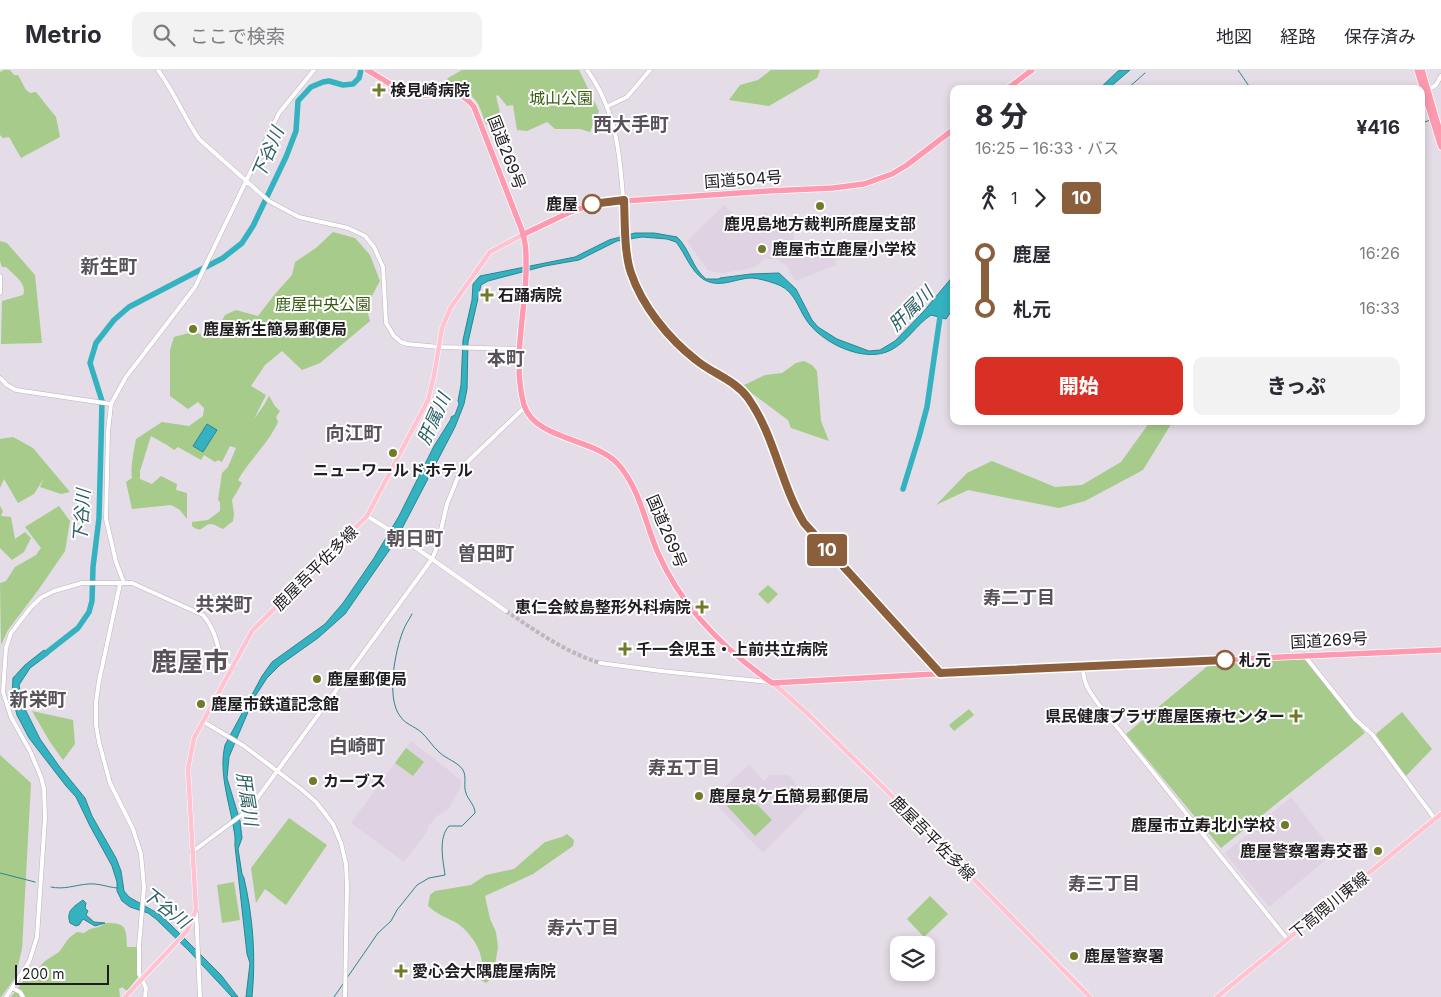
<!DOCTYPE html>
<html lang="ja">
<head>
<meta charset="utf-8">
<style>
  :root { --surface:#fff; --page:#f2f2f3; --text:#2b2b33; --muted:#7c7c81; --line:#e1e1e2; --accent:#d93025 }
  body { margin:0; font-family:Inter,"Noto Sans JP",sans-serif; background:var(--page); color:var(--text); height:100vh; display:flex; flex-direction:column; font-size:19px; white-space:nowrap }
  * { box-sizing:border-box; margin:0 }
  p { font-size:16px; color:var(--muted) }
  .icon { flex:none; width:28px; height:28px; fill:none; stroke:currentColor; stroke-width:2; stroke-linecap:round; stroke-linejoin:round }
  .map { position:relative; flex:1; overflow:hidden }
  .side { position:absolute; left:950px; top:15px; width:475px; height:340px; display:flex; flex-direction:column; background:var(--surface); border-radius:10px; box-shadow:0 2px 8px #0003 }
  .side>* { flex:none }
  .badge { padding:0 10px; border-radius:4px; font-size:18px; line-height:32px }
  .fabs { position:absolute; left:890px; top:866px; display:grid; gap:10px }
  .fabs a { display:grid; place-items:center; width:45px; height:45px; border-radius:10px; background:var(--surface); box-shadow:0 2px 8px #0003; font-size:25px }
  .scale { position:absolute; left:15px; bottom:12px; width:94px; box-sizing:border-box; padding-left:5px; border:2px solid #201d21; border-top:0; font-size:14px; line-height:18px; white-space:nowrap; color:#201d21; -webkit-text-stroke:4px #fff; paint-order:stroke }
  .map>.badge { position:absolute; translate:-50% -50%; box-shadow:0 0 0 2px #fff }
  .legs { display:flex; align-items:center; gap:8px; height:55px; padding:0 25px; font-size:16px }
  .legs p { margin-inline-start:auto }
  .head { display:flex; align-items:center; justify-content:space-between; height:85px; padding:0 25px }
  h1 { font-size:28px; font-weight:800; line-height:38px }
  .action { display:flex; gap:10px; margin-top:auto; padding:10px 25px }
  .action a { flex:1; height:58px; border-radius:10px; background:var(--accent); color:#fff; font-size:20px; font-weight:800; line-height:58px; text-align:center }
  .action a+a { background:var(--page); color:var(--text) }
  ul { padding:0 25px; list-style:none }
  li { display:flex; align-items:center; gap:18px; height:55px; font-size:19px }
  li i { display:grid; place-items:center; width:8px; height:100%; margin:0 6px; background:currentColor }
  li i::after { content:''; width:12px; height:12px; margin:-6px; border:4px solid; border-radius:50%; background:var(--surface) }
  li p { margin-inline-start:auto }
  li:first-child i { background:linear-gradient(#0000 50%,currentColor 0) }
  li:last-child i { background:linear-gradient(currentColor 50%,#0000 0) }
  header { display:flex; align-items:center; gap:30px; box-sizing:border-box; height:70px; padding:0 25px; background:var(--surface); border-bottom:1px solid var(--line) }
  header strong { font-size:24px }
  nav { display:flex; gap:28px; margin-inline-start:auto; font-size:18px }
  .search { width:350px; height:45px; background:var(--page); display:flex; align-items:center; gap:12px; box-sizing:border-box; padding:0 18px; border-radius:10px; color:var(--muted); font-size:19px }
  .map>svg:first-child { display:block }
</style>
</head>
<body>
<header>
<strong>Metrio</strong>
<div class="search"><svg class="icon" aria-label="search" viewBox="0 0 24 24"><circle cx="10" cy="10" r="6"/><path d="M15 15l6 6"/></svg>ここで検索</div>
<nav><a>地図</a><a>経路</a><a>保存済み</a></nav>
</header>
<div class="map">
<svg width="1441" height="927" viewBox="0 0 1441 927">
  <rect width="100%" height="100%" fill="#e4dce6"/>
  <path fill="#dfd2e3" d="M724,135L745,159L765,142L776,153L780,156H793L794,172H831V186L835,189L836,195L795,211L787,196L776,189H765L754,197L747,199L722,203L714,202L708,200L687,171Z
    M411,671L461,710V717L448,740L437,746L431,753L428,757L427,762L404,792L351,753Z
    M749,695L764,711L769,705H788L791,707L801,725L810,735L763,783L711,729Z
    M1291,727L1334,783L1269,837L1225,783Z"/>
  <path fill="#a6cb8a" d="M4,0H10L14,5H18L26,20L30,23L36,22L56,47L60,67L21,88L9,67L3,68L0,65V2Z
    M462,0H579L599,41L590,62L580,59H555L547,52L527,61L517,60L513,35L507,36L498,25L496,26L502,51L486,55C477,27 475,22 444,19L448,8Z
    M771,0H820L817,8L769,36L729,30L740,15L758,10Z
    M333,162L355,168L370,185L380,211L366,237L370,251L320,293L302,300L282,281L265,295L251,316L266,325L254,349L264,335L269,326L275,336L280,341L276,347L278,352C268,374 250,389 238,410L242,413L232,430L234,444L233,451L223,459C218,457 215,454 210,454C201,456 203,464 192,456V452L208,450L220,441V432L218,430L222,403L228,397L236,378L230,376L222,392L218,390L215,392L204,385L201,390L178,377L174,380L167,375L151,366L140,401V409L152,414L161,406L177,414L176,420L187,423V449L180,440L171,435L132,439L126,412L132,408C130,399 134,380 136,369L162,352L189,356L203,346L204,338L198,332L188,339L170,326V280L174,267L193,262L207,266L215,264L225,245L236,240L258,246L275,224L292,205L295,192L316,178Z
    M0,171L7,173L35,205L42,273L1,274L2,231L23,225C28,214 13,204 6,197H2L0,191Z
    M804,291L812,295L817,301L821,351L829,371L791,358L788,350L742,316L765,305L782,303L796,293Z
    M1146,351H1173L1143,400L1085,431L1059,438L968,420L936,435L967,403L992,391L1055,417L1082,415L1121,392L1147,356Z
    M13,367L33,378L70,422L61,424L40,417L44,408L34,424L18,433L4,409L0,418V369Z
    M0,436L3,441L1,446L11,447L15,469L25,462L31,468L24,482L12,490L0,478Z
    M59,436L70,451L65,481L39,519L8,560L1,575L0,513L6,511L15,497L36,485L41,478L25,457Z
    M768,515L778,524L768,534L758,524Z
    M1303,587L1365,663L1221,778L1126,664L1210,594Z
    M969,639L974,645L954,661L949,655Z
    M32,641L73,650L75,674L63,690L50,672Z
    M1402,642L1432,679L1406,706L1376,665L1377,663Z
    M406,678L424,692L413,706L395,693Z
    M0,685L31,713L22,879L15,908L1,927H0Z
    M740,722L745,726L747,724L772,750L755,766L726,735Z
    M289,748L327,775L286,835L265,819L256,833L251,798Z
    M567,764L574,770L573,776L533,804L485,826L490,849L496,862L498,877L493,907L486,913L481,910C481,902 483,894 481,887C479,875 466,858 455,852C445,847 437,844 428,836L430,825L435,821L471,815L486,805L514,799L545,772L562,767Z
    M234,812L240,850L222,853L217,815Z
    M930,826L948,844L924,867L907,849Z
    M106,853C127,853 126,858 127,877H137L139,906L127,921L122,917L119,919L120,927H11L26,907L33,904L45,891L59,882L69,868L77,862L84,863L90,859L99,857Z"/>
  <path fill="#34b2c0" stroke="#2e8590" d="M1122,0H1130L1108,19H1099L1118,1Z
    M635,163H654L677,167C690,179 692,198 706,209H719L720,208L751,204L779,203L796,219L812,250L818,257L837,269L869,281L880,280L895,271L923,242L954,205V237L946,249L931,245C916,255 907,272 891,280C865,294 822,273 807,251C798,238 795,222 779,215C771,212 759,208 750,208C734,209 719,219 703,209C690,200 685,183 676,172L667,169L642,167L617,171L579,190L545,196L488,211L481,215L468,272L467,319L464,334L455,357L395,472L345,544L318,568L280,595L267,608L254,628L234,675L229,687L227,708L240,751L242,768L238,779L242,804L244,808C253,848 256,886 252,927H246L250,893L247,884L235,776V767C231,736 218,705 225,675L262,606L272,592L325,554L343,533L374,488L399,446L434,376L451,349V347L455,345L459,334L458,331L461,315L463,270L472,230L473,214L480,206L575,187L609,170Z
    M207,354L217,360L203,382L193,376Z
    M44,580L49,584L30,598L19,615L22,633L40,669L59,696L85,728L92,746L116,788L121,801L124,821L129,827L159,844L170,854L221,905L238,927H232L190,882L156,849L148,843L130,837L122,831L117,821V812L112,796L90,756L76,727L66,716L29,668L17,645L12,625L13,608L25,595Z
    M83,830L86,833L85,838L88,841L86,845L94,852L105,853L95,856L83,849L79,855L76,856L70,853C66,841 73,837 83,830Z"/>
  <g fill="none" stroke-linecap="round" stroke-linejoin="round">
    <path stroke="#2e8590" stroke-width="1" d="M1238,0L1251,19
      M1127,19L1145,3
      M1421,53L1431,50
      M0,803L35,812
      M51,817C64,820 75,815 88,814C98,813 107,817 117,818
      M347,908L378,863L391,851L397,840L417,815L429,808L445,805C443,790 438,768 449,756H462L475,743C475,735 468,730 466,723C463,716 467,707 463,700C458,692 446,689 439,682C432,676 428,668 421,662C414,656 405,654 400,646C386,628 395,581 403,561C405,555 409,550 412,544
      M334,927L343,914"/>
    <path stroke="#34b2c0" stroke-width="5.5" d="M903,419L919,367L927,337L941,240
      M41,587L78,558L89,542L92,531L93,497L99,448L101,374L102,331L90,293L96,273L114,250L129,237L223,188L242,173L253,156L286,87L296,61L298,31L311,17L323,12L329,11L343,15L353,14L359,8L361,0"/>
    <path stroke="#bdb6bf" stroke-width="4" stroke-dasharray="4 2" stroke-linecap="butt" d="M506,541C536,561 565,582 600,593"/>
    <g stroke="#bbb4be" stroke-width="5">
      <path id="minor" d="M158,0C174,22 184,47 199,69L269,131L299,147L348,158L365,166L374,177L383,197L386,253L394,266L401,272L407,274L439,277L519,279
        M587,0C621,46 621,101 625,156C627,175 627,197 635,215C649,243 672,272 697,291C711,302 733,308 744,322C774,361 779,411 803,453L940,603
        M1428,20L1436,15L1441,6
        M608,36L627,27L650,0
        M0,206V223
        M0,308L7,315L16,320L111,334
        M367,446L399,466L506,541
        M124,513L116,492L106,449L108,362L111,334L126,307L195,217L279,43L314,0
        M120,514L99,611L96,632V655L99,672L110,713L133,759L141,784L144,817L139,876V904L146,918L145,927
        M1304,585L1355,649L1372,664L1435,749
        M600,593L661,601L769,612
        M1083,598C1083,614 1091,624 1100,636L1287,869
        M204,652L244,676L301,719L316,732L333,754L341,773L346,794L347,816L345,927
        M192,782L243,744L256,730L432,489L437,477L447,434L462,397L525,337
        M196,840L200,927
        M12,918L20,922L23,927
        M6,927L29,892L37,867L45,748L44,719L41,707L30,681L11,647L3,622L6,578L11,563L31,537L42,527L54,521L82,513H132L203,545C215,559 217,574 222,591L233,598"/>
    </g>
    <g stroke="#fff" stroke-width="5.5">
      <path id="major" d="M773,613L808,644L885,719L1090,927
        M125,927L187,861L196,840L188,699L194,668L252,561L367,446L428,330L434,306L442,258L451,237L490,182L524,164
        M1217,927L1441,744"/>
    </g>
    <g stroke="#fff" stroke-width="7">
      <path id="highway" d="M367,0C380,7 394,18 409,23C432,31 456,12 474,37L521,158C527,173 526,187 526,203C525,246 512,291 524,335C535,370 594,368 618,394C640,419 645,453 658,483C681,536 725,580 772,613L971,602L1209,592L1256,588L1441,580
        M1417,0L1441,77
        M1422,0L1441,65
        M1007,19L1032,0
        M524,164L568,143L596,133L768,121L833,118L864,114L892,104L907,95L954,59"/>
    </g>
    <use href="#minor" stroke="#fff" stroke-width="4"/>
    <use href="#major" stroke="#fec2d0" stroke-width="4.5"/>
    <use href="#highway" stroke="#fe9ab0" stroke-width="5.5"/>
  </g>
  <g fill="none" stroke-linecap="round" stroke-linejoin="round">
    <g stroke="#fff" stroke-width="11">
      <path id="line-1" d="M592,134L624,130C625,151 624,183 631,203C642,236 669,269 696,290C713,304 735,310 748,328C775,366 780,413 804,453L940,603L1225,590"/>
    </g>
    <use href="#line-1" stroke="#8b5e3c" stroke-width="8"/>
  </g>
  <g fill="#717b27" stroke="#fff" stroke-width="2">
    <path d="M376.5 12.5h5v5h5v5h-5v5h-5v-5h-5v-5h5z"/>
    <circle cx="820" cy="136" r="5"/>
    <circle cx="762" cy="179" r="5"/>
    <path d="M484.5 217.5h5v5h5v5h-5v5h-5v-5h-5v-5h5z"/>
    <circle cx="193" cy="259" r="5"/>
    <circle cx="393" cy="383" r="5"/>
    <path d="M699.5 529.5h5v5h5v5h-5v5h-5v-5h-5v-5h5z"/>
    <path d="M622.5 571.5h5v5h5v5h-5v5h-5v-5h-5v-5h5z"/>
    <circle cx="317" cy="609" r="5"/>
    <circle cx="201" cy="634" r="5"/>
    <path d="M1293.5 638.5h5v5h5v5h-5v5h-5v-5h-5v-5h5z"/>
    <circle cx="313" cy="711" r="5"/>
    <circle cx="699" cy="726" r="5"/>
    <circle cx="1285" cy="755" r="5"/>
    <circle cx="1378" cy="781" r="5"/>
    <circle cx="1074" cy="886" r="5"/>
    <path d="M398.5 893.5h5v5h5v5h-5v5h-5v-5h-5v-5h5z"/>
  </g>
  <g fill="#fff" stroke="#8b5e3c" stroke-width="2.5">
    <circle cx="592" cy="134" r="9"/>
    <circle cx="1225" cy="590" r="9"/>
  </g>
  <g text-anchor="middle" stroke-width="4" stroke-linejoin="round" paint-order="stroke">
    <g font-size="16" font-weight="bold" fill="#201d21" stroke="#fff" text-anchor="start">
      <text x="390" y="26">検見崎病院</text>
      <text x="820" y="160" text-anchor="middle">鹿児島地方裁判所鹿屋支部</text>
      <text x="772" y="185">鹿屋市立鹿屋小学校</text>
      <text x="498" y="231">石踊病院</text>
      <text x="203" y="265">鹿屋新生簡易郵便局</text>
      <text x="393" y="406" text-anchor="middle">ニューワールドホテル</text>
      <text x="691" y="543" text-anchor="end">恵仁会鮫島整形外科病院</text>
      <text x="636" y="585">千一会児玉・上前共立病院</text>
      <text x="327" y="615">鹿屋郵便局</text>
      <text x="211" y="640">鹿屋市鉄道記念館</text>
      <text x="1285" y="652" text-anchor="end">県民健康プラザ鹿屋医療センター</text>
      <text x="323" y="717">カーブス</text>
      <text x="709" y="732">鹿屋泉ケ丘簡易郵便局</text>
      <text x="1275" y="761" text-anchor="end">鹿屋市立寿北小学校</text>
      <text x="1368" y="787" text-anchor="end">鹿屋警察署寿交番</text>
      <text x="1084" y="892">鹿屋警察署</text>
      <text x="412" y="907">愛心会大隅鹿屋病院</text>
    </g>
    <g font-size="16" fill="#375c10" stroke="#fff">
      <text x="561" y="34">城山公園</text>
      <text x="323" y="240">鹿屋中央公園</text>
    </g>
    <g font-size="16" fill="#201d21" stroke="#fff">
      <text transform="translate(507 82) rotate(69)" y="6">国道269号</text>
      <text transform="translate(743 109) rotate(-4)" y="6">国道504号</text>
      <text transform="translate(667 461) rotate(67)" y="6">国道269号</text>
      <text transform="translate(315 498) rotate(-45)" y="6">鹿屋吾平佐多線</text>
      <text transform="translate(1329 570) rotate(-3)" y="6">国道269号</text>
      <text transform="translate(933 768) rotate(45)" y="6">鹿屋吾平佐多線</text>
      <text transform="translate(1329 835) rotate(-39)" y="6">下高隈川東線</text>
    </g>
    <g font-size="16" font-weight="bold" fill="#201d21" stroke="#fff" text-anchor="end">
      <text x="578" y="140">鹿屋</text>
      <text x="1239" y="596" text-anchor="start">札元</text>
    </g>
    <g font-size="18" font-style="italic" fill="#2e6066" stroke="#fff">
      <text transform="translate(268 83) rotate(-67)" y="6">下谷川</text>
      <text transform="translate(911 239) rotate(-45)" y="6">肝属川</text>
      <text transform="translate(434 349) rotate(-66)" y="6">肝属川</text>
      <text transform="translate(82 446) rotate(-86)" y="6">下谷川</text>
      <text transform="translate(247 729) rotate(81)" y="6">肝属川</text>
      <text transform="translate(166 838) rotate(38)" y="6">下谷川</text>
    </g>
    <g font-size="18" font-weight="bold" fill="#58515a" stroke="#fff">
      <text x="1019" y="534">寿二丁目</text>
      <text x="684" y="704">寿五丁目</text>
      <text x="1104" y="820">寿三丁目</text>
      <text x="583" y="864">寿六丁目</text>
    </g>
    <g font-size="19" font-weight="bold" fill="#58515a" stroke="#fff">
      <text x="631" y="61">西大手町</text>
      <text x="109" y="203">新生町</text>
      <text x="506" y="295">本町</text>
      <text x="354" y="370">向江町</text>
      <text x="415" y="475">朝日町</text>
      <text x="486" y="490">曽田町</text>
      <text x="224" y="541">共栄町</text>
      <text x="38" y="636">新栄町</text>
      <text x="357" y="683">白崎町</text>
    </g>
    <g font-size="26" font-weight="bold" fill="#58515a" stroke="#fff">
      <text x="190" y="601">鹿屋市</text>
    </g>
  </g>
</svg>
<div class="fabs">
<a><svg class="icon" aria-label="layers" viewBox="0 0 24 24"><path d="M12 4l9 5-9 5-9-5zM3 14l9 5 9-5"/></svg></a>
</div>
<div class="scale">200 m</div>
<b class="badge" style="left:827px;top:480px;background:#8b5e3c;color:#fff">10</b>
<section class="side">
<div class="head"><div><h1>8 分</h1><p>16:25 – 16:33 · バス</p></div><b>¥416</b></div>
<div class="legs"><svg class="icon" aria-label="walk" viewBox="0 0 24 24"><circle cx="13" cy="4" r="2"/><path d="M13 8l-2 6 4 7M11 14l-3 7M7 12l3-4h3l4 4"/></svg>1<svg class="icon" aria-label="forward" viewBox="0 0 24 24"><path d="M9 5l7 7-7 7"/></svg><b class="badge" style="background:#8b5e3c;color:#fff">10</b></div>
<ul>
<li><i style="color:#8b5e3c"></i><b>鹿屋</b><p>16:26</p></li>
<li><i style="color:#8b5e3c"></i><b>札元</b><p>16:33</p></li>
</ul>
<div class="action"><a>開始</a><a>きっぷ</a></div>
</section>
</div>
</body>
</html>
